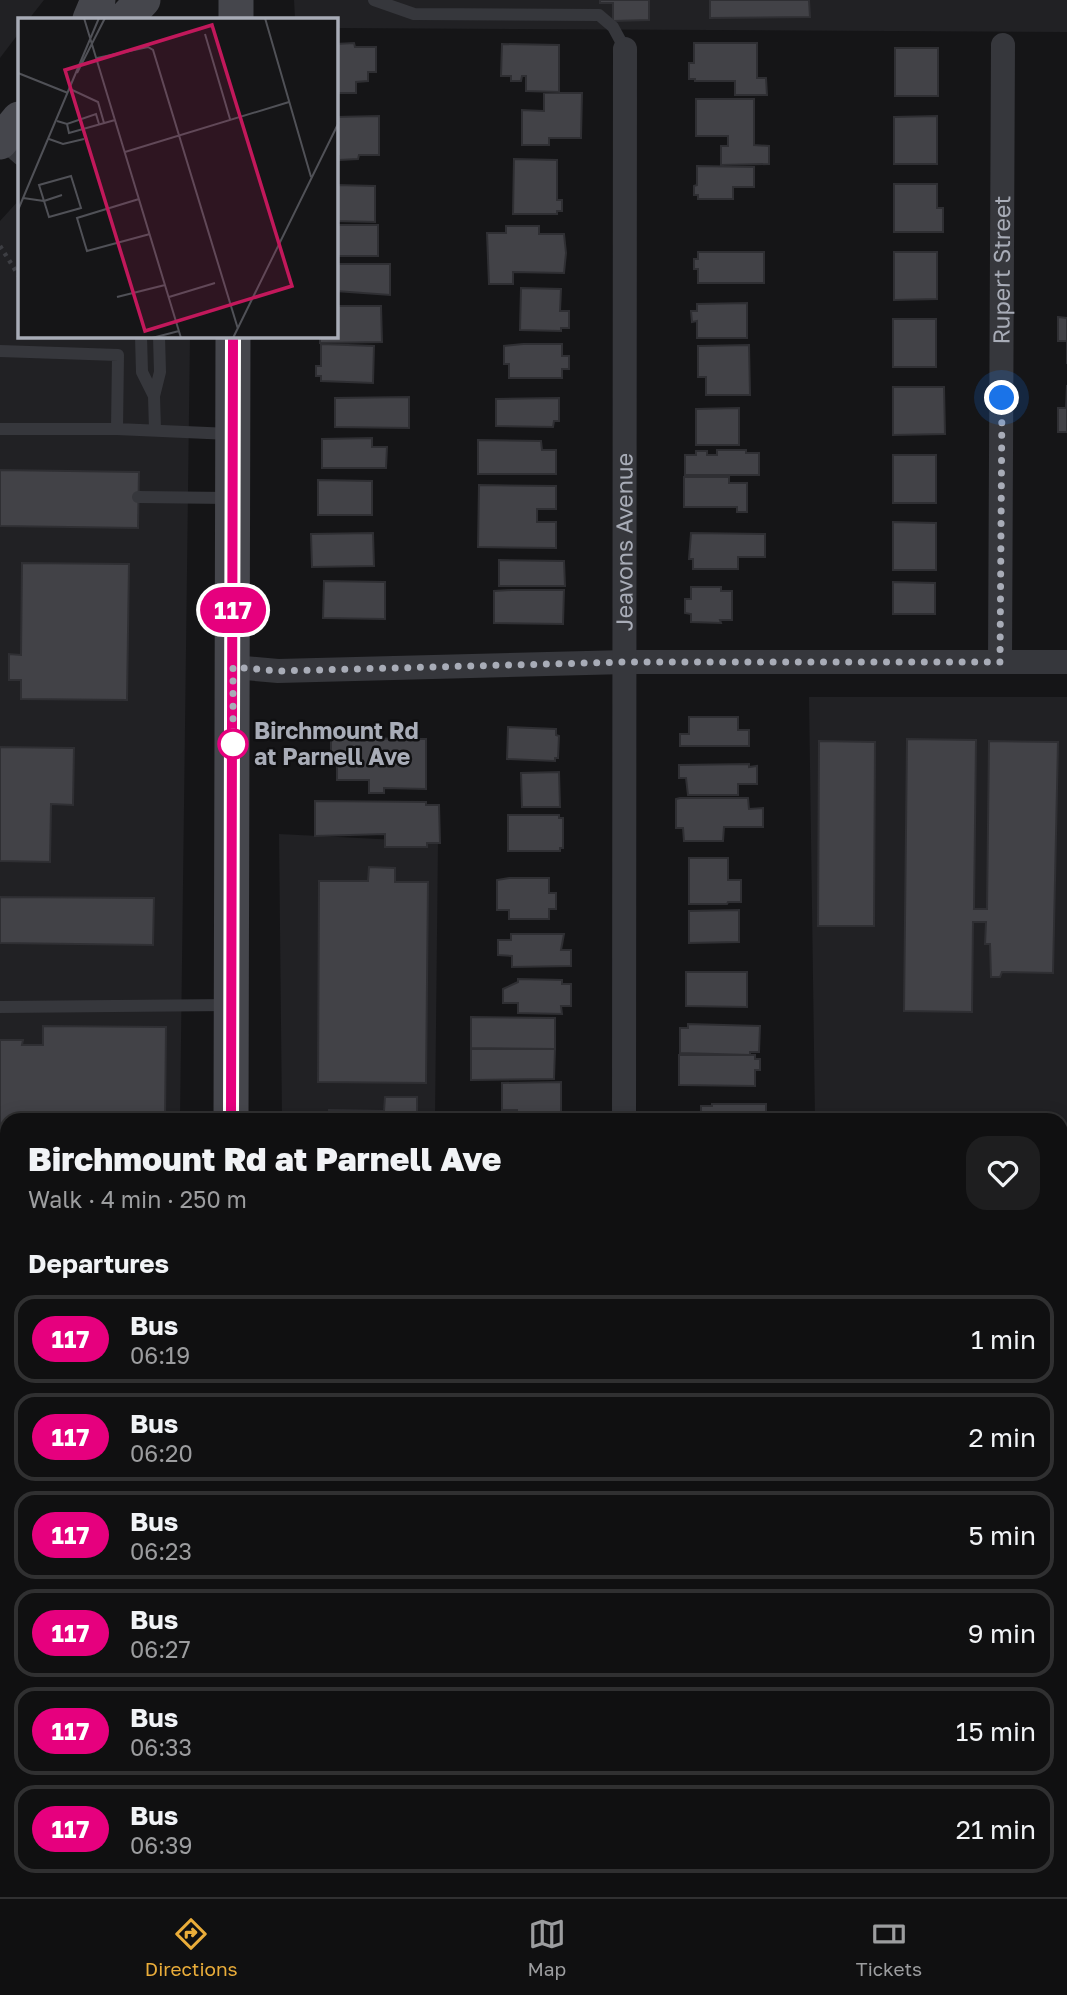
<!DOCTYPE html>
<html lang="en">
<head>
<meta charset="utf-8">
<style>
  :root { --surface:#101011; --page:#1e1e1f; --text:#f1f3f6; --muted:#9c9d9f; --line:#303031; --accent:#eaad3a }
  body { margin:0; font-family:"Golos Text",sans-serif; background:var(--page); color:var(--text); height:100vh; display:flex; flex-direction:column; font-size:26px; white-space:nowrap }
  * { box-sizing:border-box; margin:0 }
  p { font-size:23px; color:var(--muted) }
  .icon { flex:none; width:38px; height:38px; fill:none; stroke:currentColor; stroke-width:2; stroke-linecap:round; stroke-linejoin:round }
  .map { position:relative; flex:1; overflow:hidden }
  .sheet { position:absolute; left:0px; top:1113px; width:1068px; height:784px; display:flex; flex-direction:column; background:var(--surface); border-radius:21px 21px 0 0; box-shadow:0 4px 18px #0003,0 0 0 2px var(--line) }
  .sheet>* { flex:none }
  .badge { padding:0 14px; border-radius:23px; font-size:24px; line-height:46px }
  .you { position:absolute; width:35px; height:35px; margin:-18px; border:5px solid #fff; border-radius:50%; background:#1a73e8; box-shadow:0 0 0 10px #1a73e833 }
  .map>.badge { position:absolute; translate:-50% -50%; box-shadow:0 0 0 4px #fff }
  h2 { padding:0 28px; font-size:26px; line-height:63px }
  .round { display:grid; place-items:center; flex:none; width:74px; height:74px; border-radius:21px; background:var(--page) }
  .overview { display:flex; align-items:center; justify-content:space-between; height:119px; padding:0 28px }
  h1 { font-size:33px; font-weight:800; line-height:52px }
  ul { padding:0; list-style:none }
  li { display:flex; align-items:center; gap:21px; height:88px; margin:0 14px 10px; padding:0 14px; border:4px solid var(--line); border-radius:21px }
  li div { flex:1 }
  li b { display:block; font-size:26px }
  li em { font-style:normal }
  li .badge { min-width:77px; font-weight:700; text-align:center }
  .tabs { display:flex; justify-content:space-around; align-items:center; height:98px; border-top:2px solid var(--line); background:var(--surface); font-size:19px; color:var(--muted) }
  .tabs a { display:grid; justify-items:center; gap:4px }
  .tabs .selected { color:var(--accent) }
  .map>svg:first-child { display:block }
</style>
</head>
<body>
<div class="map">
<svg width="1067" height="1897" viewBox="0 0 1067 1897">
  <rect width="100%" height="100%" fill="#151517"/>
  <path fill="#212124" d="M0,0H44L29,19H19V33L0,58Z
    M294,0H1067V32L336,28V19H295Z
    M19,200V336H190L180,1120H7V1890H177V1897H0V221Z
    M809,697H1067V1897H291V1890H1060V1120H815Z
    M279,834L438,842L435,1120H282Z"/>
  <path fill="#424247" stroke="#2f2f33" stroke-width="2" d="M600,0H649V20L613,21V3H600Z
    M710,0H809L810,17L710,18Z
    M354,43L355,47H376V72H368V81L356,82V93H336V44Z
    M694,43H757V78H766L767,95H735V81H695V79H689V63H694Z
    M502,44L559,45V92L526,91V76H522L521,81H511V76H501Z
    M895,48H938V96H895Z
    M544,93H582L581,138H549V145H522V110L544,111Z
    M696,99H754V145L769,146V164L721,165V146H728V136H696Z
    M379,116V155H359L358,159L339,160V156H336V117Z
    M937,116V164H894V117Z
    M514,159L557,160V200H562V211H557V214H513Z
    M697,166L754,167V187H733V199H698V195H694V186L697,185Z
    M894,184H937V208H943V232H894Z
    M336,185L375,186V222L336,221Z
    M336,225H378V256H336Z
    M506,226H539V234H564L566,253L564,273L513,272V284H489L487,233H506Z
    M698,252H764V283H698V269H694V259H698Z
    M894,252H937V299L894,300Z
    M336,264H390V295L336,291Z
    M521,288L561,289L560,311H569V328H561V331L520,330Z
    M747,303V338H697V321L692,322L691,311H697V304Z
    M336,306H381L382,342L320,343V336H336Z
    M1058,317L1067,318V364V341H1058Z
    M893,319H936V367H893Z
    M321,344L374,346L373,383L321,381V376H316V366H321Z
    M523,344H562V356H569V369H562V378H509V364H504V346Z
    M749,345L750,395H706V377H698V346Z
    M1067,385V432H1058V408H1066Z
    M893,387H944L945,434L893,435Z
    M409,397V428L335,427V398Z
    M559,398V421H554L553,427L496,426V399Z
    M739,408V445H696V409Z
    M372,438V447H387L386,468H322V439Z
    M478,440L541,441L542,450H556V474H478Z
    M717,450H746V453H759V475H685V455H696V451H707V455H717Z
    M893,455H936V503H893Z
    M0,470L139,472L138,528L0,526Z
    M684,477H729V483H747V512H737V507H684Z
    M318,480L372,481V515H318Z
    M479,485L556,486V509H537V522H556V548L478,547Z
    M893,522L936,523V570H893Z
    M373,533L374,566L312,567L311,534Z
    M691,533L765,534V557H738V569H693V559H689Z
    M499,560L564,561L565,586H499Z
    M22,563L129,564L127,700L21,699V680H9V654L21,655Z
    M324,581L385,582V619L323,618Z
    M893,582L935,583V614H893Z
    M691,587H721V591H732V620H720L721,623L691,622V614L685,613V599H691Z
    M511,590H564L563,624L494,623V591Z
    M689,717H738V730H749V746H680V734H689Z
    M508,727L556,729V735L559,736L558,758H555V761L507,759Z
    M331,738L426,739V789L384,788V793H369V780H337V765H331Z
    M907,739L976,740L974,909H987L989,741L1058,742L1053,973L1002,972L1000,977H991L990,944H985L986,922H973L972,1012L904,1011Z
    M819,741L875,742L874,926H818Z
    M0,747L74,748L73,805L51,804L50,862L0,861Z
    M749,764V767L757,766V784H738V795H688L686,778H679V765Z
    M559,772L560,807H522L521,773Z
    M680,798H748L749,809L763,808V827H724L723,841H684L683,828H676V799Z
    M315,801L426,802V805H439L440,843H427V847H385V834L315,836Z
    M508,815H559V818H563V848H560V851H508Z
    M689,858H728V880H741V902H728L727,904H689Z
    M369,867L395,868V882H428L426,1083L318,1082L319,881H368Z
    M509,878H549V893H556V909H549V919H509V910H497V880Z
    M0,897L154,898L153,945L0,943Z
    M739,910V942L689,943V911Z
    M511,934H564L561,950H571V966L512,967V956L498,955V940H511Z
    M686,972H747V1007L686,1006Z
    M518,979L562,980V984H571V1006H561L562,1014L518,1013V1003H503V989L518,982Z
    M471,1017L555,1018V1049L471,1048Z
    M688,1024L760,1026L759,1052H750V1055L680,1053V1028H688Z
    M43,1026L166,1027L165,1120H7V1224H0V1040H23L22,1045H43Z
    M471,1049H555L554,1079L471,1080Z
    M679,1055H755V1059H760V1070H755V1086L679,1085Z
    M561,1082V1118H525V1113H517V1110H502V1083Z
    M385,1097H417V1120H329V1110L384,1111Z
    M712,1104H766V1120H701V1106H712Z
    M1060,1155H1067V1228L1060,1227Z
    M1060,1290H1067V1487H1060Z
    M0,1458H7V1596H0Z
    M0,1680H7V1774H0Z
    M0,1842H7V1890H140V1897H0Z
    M332,1890H556V1897H332Z
    M682,1890H705L699,1897H686Z
    M878,1890H1016L1024,1897H883L877,1891Z"/>
  <g fill="none" stroke-linecap="round" stroke-linejoin="round">
    <path stroke="#3d3e43" stroke-width="4.5" stroke-dasharray="3.5 5" stroke-linecap="butt" d="M0,246L19,276"/>
    <path stroke="#36373c" stroke-width="12" d="M374,0L414,14L599,15L613,27L625,49
      M1,143L19,159
      M141,336L142,372L154,396
      M0,351L118,355L117,429
      M0,429H117L230,434
      M155,430L154,396L160,372L159,336
      M138,497L229,498
      M0,1007L231,1005
      M0,1257H7
      M0,1617H7"/>
    <g stroke="#36373c" stroke-width="24">
      <path id="s1" d="M1000,662L1003,45"/>
      <path d="M233,667L278,671L626,662H1067"/>
      <path id="s2" d="M624,1120L625,49"/>
      <path d="M621,1897V1890"/>
    </g>
    <path stroke="#36373c" stroke-width="32" d="M1060,1601L1067,1594
      M785,1897L791,1890"/>
    <path stroke="#45464c" stroke-width="35" d="M90,19L98,0
      M125,19L143,0
      M236,19V0
      M0,142L19,119
      M231,1120L233,336
      M228,1897L229,1890"/>
  </g>
  <g fill="none" stroke-linecap="round" stroke-linejoin="round">
    <g stroke="#fff" stroke-width="16">
      <path id="line" d="M231,1120L233,336"/>
    </g>
    <use href="#line" stroke="#e6007e" stroke-width="10"/>
    <path stroke="#a8acb7" stroke-width="7" stroke-dasharray="0 12.6" d="M233,744V667L278,671L626,662H1000L1002,398"/>
  </g>
  <circle fill="#fff" stroke="#e6007e" stroke-width="3.5" cx="233" cy="744" r="14"/>
  <g text-anchor="middle" stroke-width="5" stroke-linejoin="round" paint-order="stroke">
    <g font-size="23" fill="#a8acb7" stroke="#101012">
      <text dy="8" stroke="none"><textPath href="#s1" startOffset="392">Rupert Street</textPath></text>
      <text dy="8" stroke="none"><textPath href="#s2" startOffset="578">Jeavons Avenue</textPath></text>
    </g>
    <g font-size="23" font-weight="bold" fill="#a8acb7" stroke="#101012" text-anchor="start">
      <text x="254" y="739">Birchmount Rd<tspan x="254" dy="26">at Parnell Ave</tspan></text>
    </g>
  </g>
  <g transform="translate(18 18)">
    <rect width="320" height="320" fill="#151517"/>
    <path fill="none" stroke="#505157" stroke-width="2" d="M66,0L163,320M247,0L293,159M187,16L212,101M79,40L130,29L135,32L220,311M0,55L50,75M59,55L87,0M52,71L80,84L86,105M39,103L49,106L78,96L81,106M49,106L51,115L97,102M31,121L45,126L66,121M107,134L271,84M5,180L26,183L21,167L53,158L63,190L31,199L26,183L44,177M121,181L59,200L69,233L132,216M0,192L81,0M99,279L147,267M151,279L197,265M134,320L161,313M215,320L321,104"/>
    <path fill="#c2185b" fill-opacity="0.15" stroke="#c2185b" stroke-width="3.5" d="M194,7L274,268L127,313L47,52Z"/>
    <rect width="320" height="320" fill="none" stroke="#a8acb7" stroke-width="3.5"/>
  </g>
</svg>
<div class="you" style="left:1002px;top:398px"></div>
<b class="badge" style="left:233px;top:610px;background:#e6007e;color:#fff">117</b>
<section class="sheet">
<div class="overview"><div><h1>Birchmount Rd at Parnell Ave</h1><p>Walk · 4 min · 250 m</p></div><a class="round"><svg class="icon" aria-label="heart" viewBox="0 0 24 24"><path d="M12 20l-8-8c-3-5 5-10 8-4 3-6 11-1 8 4z"/></svg></a></div>
<h2>Departures</h2>
<ul>
<li><span class="badge" style="background:#e6007e;color:#fff">117</span><div><b>Bus</b><p>06:19</p></div><em>1 min</em></li>
<li><span class="badge" style="background:#e6007e;color:#fff">117</span><div><b>Bus</b><p>06:20</p></div><em>2 min</em></li>
<li><span class="badge" style="background:#e6007e;color:#fff">117</span><div><b>Bus</b><p>06:23</p></div><em>5 min</em></li>
<li><span class="badge" style="background:#e6007e;color:#fff">117</span><div><b>Bus</b><p>06:27</p></div><em>9 min</em></li>
<li><span class="badge" style="background:#e6007e;color:#fff">117</span><div><b>Bus</b><p>06:33</p></div><em>15 min</em></li>
<li><span class="badge" style="background:#e6007e;color:#fff">117</span><div><b>Bus</b><p>06:39</p></div><em>21 min</em></li>
</ul>
</section>
</div>
<nav class="tabs">
<a class="selected"><svg class="icon" aria-label="directions" viewBox="0 0 24 24"><path d="M12 3l9 9-9 9-9-9zM9 14v-3h6M13 9l2 2-2 2"/></svg>Directions</a>
<a><svg class="icon" aria-label="map" viewBox="0 0 24 24"><path d="M3 6l6-2 6 2 6-2v14l-6 2-6-2-6 2zM9 4v14M15 6v14"/></svg>Map</a>
<a><svg class="icon" aria-label="tickets" viewBox="0 0 24 24"><path d="M3 7h18v10H3zM15 7v10"/></svg>Tickets</a>
</nav>
</body>
</html>
